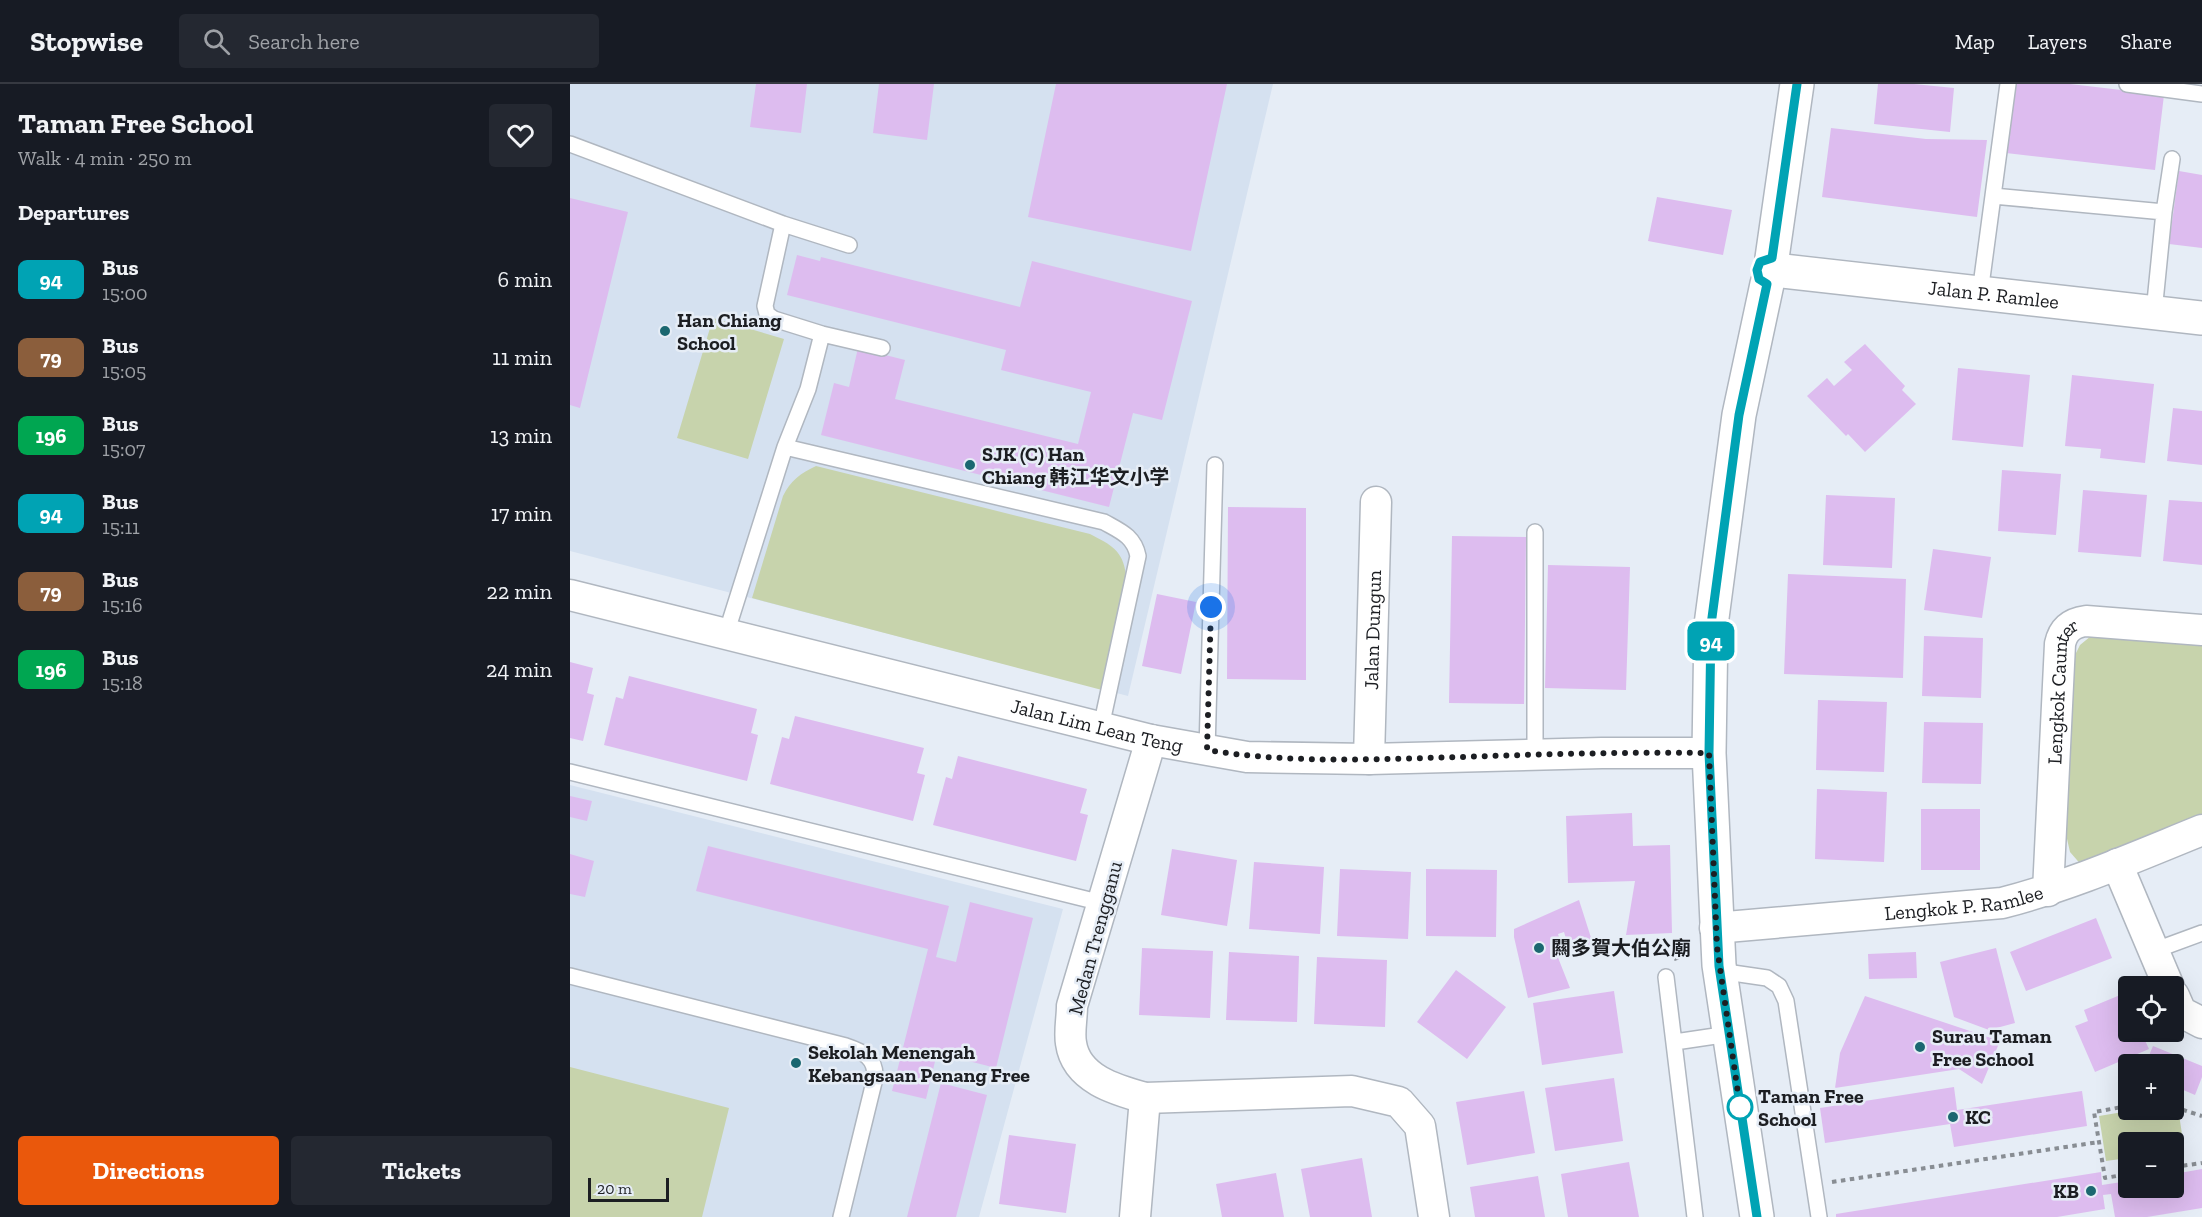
<!DOCTYPE html>
<html lang="en">
<head>
<meta charset="utf-8">
<style>
  :root { --surface:#171b24; --page:#242831; --text:#f1f3f6; --muted:#9ea1a6; --line:#363941; --accent:#ea580c }
  body { margin:0; font-family:"Zilla Slab","Noto Sans SC",serif; background:var(--page); color:var(--text); height:100vh; display:flex; flex-direction:column; font-size:22px; white-space:nowrap }
  * { box-sizing:border-box; margin:0 }
  p { font-size:20px; color:var(--muted) }
  .icon { flex:none; width:33px; height:33px; fill:none; stroke:currentColor; stroke-width:2; stroke-linecap:round; stroke-linejoin:round }
  .map { position:relative; flex:1; overflow:hidden }
  .panel { display:flex; flex-direction:column; background:var(--surface); width:570px }
  .panel>* { flex:none }
  .badge { padding:0 12px; border-radius:9px; font-size:21px; line-height:39px }
  .buttons { position:absolute; left:1548px; top:892px; display:grid; gap:12px }
  .buttons a { display:grid; place-items:center; width:66px; height:66px; border-radius:6px; background:var(--surface); box-shadow:0 6px 24px #0002; font-size:30px }
  .scale { position:absolute; left:18px; bottom:15px; width:81px; box-sizing:border-box; padding-left:6px; border:3px solid #1c1e22; border-top:0; font-size:16px; line-height:21px; white-space:nowrap; color:#1c1e22; -webkit-text-stroke:4px #e6edf6; paint-order:stroke }
  .you { position:absolute; width:30px; height:30px; margin:-15px; border:4px solid #fff; border-radius:50%; background:#1a73e8; box-shadow:0 0 0 9px #1a73e833 }
  .map>.badge { position:absolute; translate:-50% -50%; box-shadow:0 0 0 3px #fff }
  h2 { padding:0 18px; font-size:22px; line-height:54px }
  .round { display:grid; place-items:center; flex:none; width:63px; height:63px; border-radius:6px; background:var(--page) }
  .overview { display:flex; align-items:center; justify-content:space-between; height:102px; padding:0 18px }
  h1 { font-size:28px; font-weight:700; line-height:45px }
  .cta { display:flex; gap:12px; margin-top:auto; padding:12px 18px }
  .cta a { flex:1; height:69px; border-radius:6px; background:var(--accent); color:#fff; font-size:24px; font-weight:700; line-height:69px; text-align:center }
  .cta a+a { background:var(--page); color:var(--text) }
  ul { padding:0; list-style:none }
  li { display:flex; align-items:center; gap:18px; height:78px; padding:0 18px }
  li div { flex:1 }
  li b { display:block; font-size:22px }
  li em { font-style:normal }
  li .badge { min-width:66px; font-weight:700; text-align:center }
  header { display:flex; align-items:center; gap:36px; box-sizing:border-box; height:84px; padding:0 30px; background:var(--surface); border-bottom:2px solid var(--line) }
  header strong { font-size:28px }
  nav { display:flex; gap:33px; margin-inline-start:auto; font-size:21px }
  .search { width:420px; height:54px; background:var(--page); display:flex; align-items:center; gap:15px; box-sizing:border-box; padding:0 21px; border-radius:6px; color:var(--muted); font-size:22px }
  main { display:flex; flex:1; min-height:0 }
  .map>svg:first-child { display:block }
</style>
</head>
<body>
<header>
<strong>Stopwise</strong>
<div class="search"><svg class="icon" aria-label="search" viewBox="0 0 24 24"><circle cx="10" cy="10" r="6"/><path d="M15 15l6 6"/></svg>Search here</div>
<nav><a>Map</a><a>Layers</a><a>Share</a></nav>
</header>
<main>
<section class="panel">
<div class="overview"><div><h1>Taman Free School</h1><p>Walk · 4 min · 250 m</p></div><a class="round"><svg class="icon" aria-label="heart" viewBox="0 0 24 24"><path d="M12 20l-8-8c-3-5 5-10 8-4 3-6 11-1 8 4z"/></svg></a></div>
<h2>Departures</h2>
<ul>
<li><span class="badge" style="background:#00a3b4;color:#fff">94</span><div><b>Bus</b><p>15:00</p></div><em>6 min</em></li>
<li><span class="badge" style="background:#8b5e3c;color:#fff">79</span><div><b>Bus</b><p>15:05</p></div><em>11 min</em></li>
<li><span class="badge" style="background:#00a651;color:#fff">196</span><div><b>Bus</b><p>15:07</p></div><em>13 min</em></li>
<li><span class="badge" style="background:#00a3b4;color:#fff">94</span><div><b>Bus</b><p>15:11</p></div><em>17 min</em></li>
<li><span class="badge" style="background:#8b5e3c;color:#fff">79</span><div><b>Bus</b><p>15:16</p></div><em>22 min</em></li>
<li><span class="badge" style="background:#00a651;color:#fff">196</span><div><b>Bus</b><p>15:18</p></div><em>24 min</em></li>
</ul>
<div class="cta"><a>Directions</a><a>Tickets</a></div>
</section>
<div class="map">
<svg width="1632" height="1133" viewBox="0 0 1632 1133">
  <rect width="100%" height="100%" fill="#e6edf6"/>
  <path fill="#d5e1f0" d="M0,0H703L558,612L0,467Z
    M0,701L493,825L409,1133H0Z"/>
  <path fill="#c7d3ac" d="M143,234L214,255L178,375L107,354Z
    M246,382L520,450C541,461 553,466 556,491L532,606L182,514L213,412C220,397 231,389 246,382Z
    M1521,552L1632,557V734L1513,783L1500,768L1495,746L1504,573L1510,561Z
    M0,983L159,1024L132,1133H0Z
    M1565,1026H1600L1609,1030L1614,1064L1604,1066V1059H1558V1074L1536,1077L1529,1032Z"/>
  <path fill="#ddbcef" d="M186,0H237L231,49L180,43Z
    M309,0H364L357,56L303,49Z
    M486,0H657L621,167L458,133Z
    M1308,0H1344L1384,4L1380,48L1304,40Z
    M1444,0H1500L1594,11L1585,86L1436,69Z
    M1261,44L1356,55L1417,56L1407,133L1252,113Z
    M1609,87L1632,91V164L1599,160Z
    M1087,113L1162,126L1153,171L1078,157Z
    M0,114L58,128L10,324L0,321Z
    M227,171L250,177L251,173L450,223L462,177L622,217L592,336L563,329L539,423L251,351L264,299L279,303L288,264L335,276L325,315L508,360L521,308L431,286L436,266L217,211Z
    M1295,260L1335,302L1332,306L1346,320L1295,368L1278,350L1276,352L1237,312L1257,294L1264,302L1282,286L1274,278Z
    M1388,284L1460,291L1453,363L1382,356Z
    M1502,291L1584,300L1575,379L1530,374L1531,365L1495,362Z
    M1603,324L1632,327V381L1597,377Z
    M1432,386L1491,390L1486,451L1428,447Z
    M1513,406L1577,411L1571,473L1508,468Z
    M1256,411L1325,414L1322,484L1253,481Z
    M1599,416L1632,418V481L1593,477Z
    M658,423L736,424V596L657,595Z
    M882,452L956,453L954,620L879,619Z
    M1363,465L1421,473L1412,534L1354,526Z
    M978,481L1060,483L1056,606L975,604Z
    M1218,490L1336,495L1333,594L1214,590Z
    M587,510L626,518L611,590L572,582Z
    M1354,552L1413,554L1411,614L1352,612Z
    M0,578L23,584L17,609L24,611L13,657L0,654Z
    M59,592L187,625L181,649L188,651L177,697L34,661L46,613L53,615Z
    M1248,616L1317,618L1314,688L1246,686Z
    M225,632L354,664L347,689L355,691L343,737L200,700L212,653L219,655Z
    M1354,638L1413,639L1411,700L1352,699Z
    M388,672L517,705L510,729L518,731L506,777L363,741L376,693L382,695Z
    M1247,705L1317,708L1314,778L1245,775Z
    M0,712L22,717L17,737L0,733Z
    M1351,725H1410V786H1351Z
    M1062,729L1063,762L1100,761L1102,849L1056,851L1065,797L998,799L996,732Z
    M138,762L379,822L366,873L386,878L400,818L463,834L426,984L367,969L356,1015L322,1007L358,865L126,807Z
    M602,765L667,776L657,842L591,831Z
    M0,770L24,777L15,813L0,810Z
    M684,778L754,783L750,850L679,845Z
    M770,785L841,788L838,855L767,852Z
    M856,785L927,786L926,853L856,852Z
    M1009,816L1023,860L1000,868L994,848L988,850L994,868L987,871L1000,904L958,914L944,853V845Z
    M1526,834L1542,874L1456,907L1440,868Z
    M572,864L643,867L640,934L569,931Z
    M1426,864L1445,939L1419,946L1384,933L1370,878Z
    M659,868L729,872L727,938L656,936Z
    M1346,868L1347,894L1299,895L1298,870Z
    M747,873L817,876L815,943L744,940Z
    M886,886L936,923L897,975L847,938Z
    M1044,907L1053,969L972,981L963,919Z
    M1555,909L1558,918V948H1571L1579,965L1525,988L1505,942L1518,937L1514,926Z
    M1295,912L1430,957L1412,1000L1389,985L1265,1004L1270,969Z
    M1583,962L1632,982V993L1625,1011L1604,1002V981H1575Z
    M1044,994L1053,1057L985,1067L975,1004Z
    M371,999L417,1011L386,1133H337Z
    M1384,1003L1387,1026L1512,1007L1517,1042L1384,1063L1380,1040L1255,1059L1250,1024Z
    M954,1007L965,1069L897,1081L886,1018Z
    M439,1051L506,1060L496,1129L429,1120Z
    M792,1074L802,1133H740L731,1085Z
    M1059,1078L1069,1133H998L991,1090Z
    M1632,1085V1124L1577,1133H1545L1541,1110L1533,1111L1535,1125L1487,1133H1266V1130L1531,1088L1532,1101L1558,1097V1104H1604V1090Z
    M706,1089L714,1133H652L646,1100Z
    M968,1092L975,1133H905L900,1103Z"/>
  <g fill="none" stroke-linecap="round" stroke-linejoin="round">
    <g stroke="#b0b7c0" stroke-width="18">
      <path id="service" d="M1557,0L1632,10
        M0,60L213,140L279,161
        M1423,112L1438,0
        M1594,128L1602,75
        M213,140L195,222L197,230L204,235L252,250L312,264
        M1410,209L1423,112L1594,128L1584,228
        M215,363L534,438C550,447 564,452 568,472L531,643
        M965,448V671
        M156,550L215,363L238,305L252,250
        M637,666L645,381
        M0,688L532,819
        M1583,867L1632,849
        M1149,887L1197,894L1209,902L1216,917L1249,1133
        M0,892L276,962C294,968 306,974 305,994L271,1133
        M1096,893L1125,1133
        M1105,958L1159,950"/>
    </g>
    <g stroke="#b0b7c0" stroke-width="33">
      <g id="minor">
        <path id="s1" d="M0,511L581,656L677,673L799,675L1032,669H1139"/>
        <path d="M581,656L502,922C502,934 499,948 501,959C506,995 546,1006 575,1014L782,1007L829,1018L850,1042L864,1133"/>
        <path id="s2" d="M799,675L806,418"/>
        <path d="M1547,780L1599,903"/>
        <path id="s3" d="M1478,807L1490,560C1493,546 1501,539 1516,537L1632,546"/>
        <path id="s4" d="M1145,844L1432,819C1502,801 1565,773 1632,746"/>
        <path d="M1604,912L1611,928L1632,939"/>
        <path d="M565,1133L575,1014"/>
      </g>
    </g>
    <g stroke="#b0b7c0" stroke-width="36">
      <g id="tertiary">
        <path id="s5" d="M1213,187L1632,234"/>
      </g>
    </g>
    <g stroke="#b0b7c0" stroke-width="36">
      <path id="secondary" d="M1202,174L1227,0
        M1187,1133L1149,881L1139,669L1141,541L1169,331L1197,200"/>
    </g>
    <path stroke="#888d93" stroke-width="4" stroke-dasharray="4.5 4.5" stroke-linecap="butt" d="M1104,875L1120,870
      M1558,1022L1524,1028L1535,1094L1558,1090
      M1604,1023L1632,1032
      M1604,1083L1632,1079
      M1262,1098L1529,1058"/>
    <use href="#service" stroke="#fff" stroke-width="15"/>
    <use href="#minor" stroke="#fff" stroke-width="30"/>
    <use href="#tertiary" stroke="#fff" stroke-width="33"/>
    <use href="#secondary" stroke="#fff" stroke-width="33"/>
  </g>
  <g fill="none" stroke-linecap="round" stroke-linejoin="round">
    <g stroke="#fff" stroke-width="14">
      <path id="line" d="M1187,1133L1149,882L1139,669L1141,541L1169,331L1197,200L1189,195L1187,186L1190,178L1202,174L1227,0"/>
    </g>
    <use href="#line" stroke="#00a3b4" stroke-width="9"/>
    <path stroke="#1c1e22" stroke-width="6" stroke-dasharray="0 10.8" d="M641,523L637,666C721,680 807,675 892,673C975,670 1057,668 1139,669L1147,863L1170,1023"/>
  </g>
  <g fill="#1b6770" stroke="#e6edf6" stroke-width="2">
    <circle cx="95" cy="247" r="6"/>
    <circle cx="400" cy="381" r="6"/>
    <circle cx="969" cy="864" r="6"/>
    <circle cx="1350" cy="963" r="6"/>
    <circle cx="226" cy="979" r="6"/>
    <circle cx="1383" cy="1033" r="6"/>
    <circle cx="1521" cy="1107" r="6"/>
  </g>
  <circle fill="#fff" stroke="#00a3b4" stroke-width="3" cx="1170" cy="1023" r="12"/>
  <g text-anchor="middle" stroke-width="5" stroke-linejoin="round" paint-order="stroke">
    <g font-size="20" fill="#1c1e22" stroke="#e6edf6">
      <text dy="7" stroke="none"><textPath href="#s5" startOffset="212">Jalan P. Ramlee</textPath></text>
      <text dy="7" stroke="none"><textPath href="#s2" startOffset="129">Jalan Dungun</textPath></text>
      <text dy="7" stroke="none"><textPath href="#s3" startOffset="201">Lengkok Caunter</textPath></text>
      <text dy="7" stroke="none"><textPath href="#s1" startOffset="543">Jalan Lim Lean Teng</textPath></text>
      <text dy="7" stroke="none"><textPath href="#s4" startOffset="250">Lengkok P. Ramlee</textPath></text>
      <text transform="translate(525 854) rotate(-75)" y="7">Medan Trengganu</text>
    </g>
    <g font-size="20" font-weight="bold" fill="#1c1e22" stroke="#e6edf6" text-anchor="start">
      <text x="107" y="243">Han Chiang<tspan x="107" dy="23">School</tspan></text>
      <text x="412" y="377">SJK (C) Han<tspan x="412" dy="23">Chiang 韩江华文小学</tspan></text>
      <text x="981" y="871">闗多賀大伯公廟</text>
      <text x="1362" y="959">Surau Taman<tspan x="1362" dy="23">Free School</tspan></text>
      <text x="238" y="975">Sekolah Menengah<tspan x="238" dy="23">Kebangsaan Penang Free</tspan></text>
      <text x="1395" y="1040">KC</text>
      <text x="1509" y="1114" text-anchor="end">KB</text>
    </g>
    <g font-size="20" font-weight="bold" fill="#1c1e22" stroke="#e6edf6" text-anchor="start">
      <text x="1188" y="1019">Taman Free<tspan x="1188" dy="23">School</tspan></text>
    </g>
  </g>
</svg>
<div class="buttons">
<a><svg class="icon" aria-label="locate" viewBox="0 0 24 24"><circle cx="12" cy="12" r="6"/><path d="M12 2v4M12 18v4M2 12h4M18 12h4"/></svg></a>
<a>+</a>
<a>−</a>
</div>
<div class="scale">20 m</div>
<div class="you" style="left:641px;top:523px"></div>
<b class="badge" style="left:1141px;top:557px;background:#00a3b4;color:#fff">94</b>
</div>
</main>
</body>
</html>
